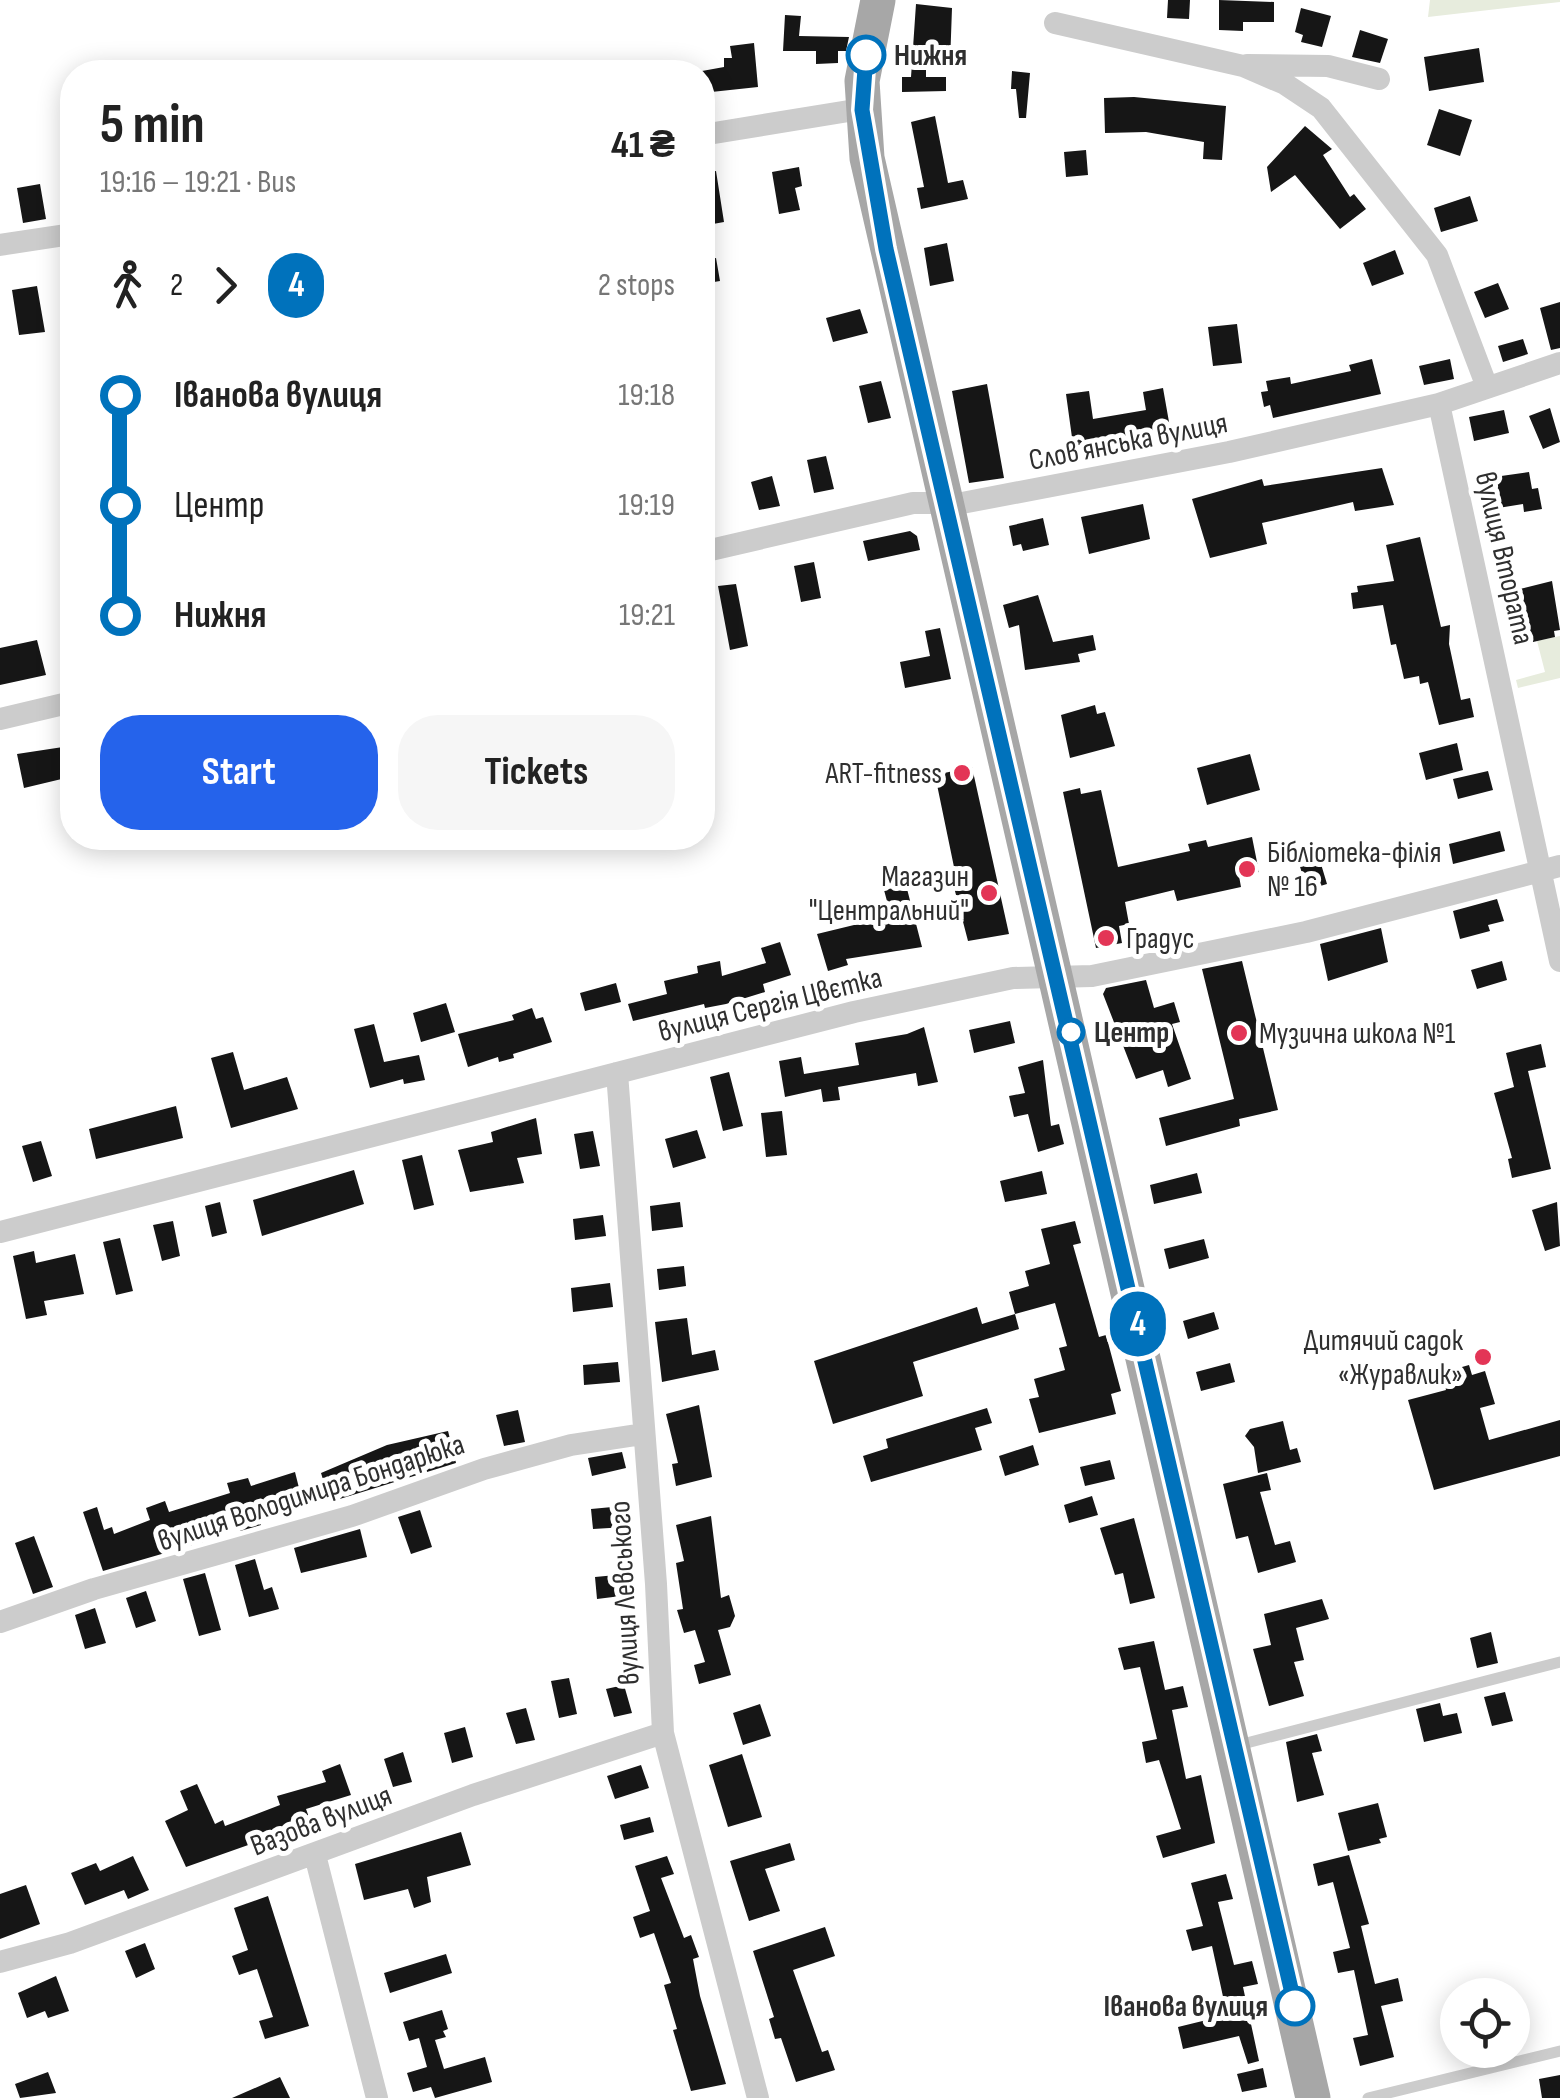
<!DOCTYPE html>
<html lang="en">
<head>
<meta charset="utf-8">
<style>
  :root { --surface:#fff; --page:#f6f6f6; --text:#222; --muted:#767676; --accent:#2563eb }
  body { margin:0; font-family:"Sofia Sans Condensed",sans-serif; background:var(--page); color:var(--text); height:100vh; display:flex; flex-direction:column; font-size:38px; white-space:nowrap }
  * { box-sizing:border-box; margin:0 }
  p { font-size:32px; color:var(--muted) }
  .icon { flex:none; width:55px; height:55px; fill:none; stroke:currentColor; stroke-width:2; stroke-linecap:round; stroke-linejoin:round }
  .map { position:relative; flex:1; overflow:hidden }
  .drawer { position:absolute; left:60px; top:60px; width:655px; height:790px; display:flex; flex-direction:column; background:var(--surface); border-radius:40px; box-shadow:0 5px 25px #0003 }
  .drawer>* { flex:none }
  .badge { padding:0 20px; border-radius:32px; font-size:35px; line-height:65px }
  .controls { position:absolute; left:1440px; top:1978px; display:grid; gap:20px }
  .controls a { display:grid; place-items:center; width:90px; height:90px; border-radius:50%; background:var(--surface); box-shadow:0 5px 25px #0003; font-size:50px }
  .map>.badge { position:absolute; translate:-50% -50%; box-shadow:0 0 0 5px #fff }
  .legs { display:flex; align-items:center; gap:15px; height:110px; padding:0 40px; font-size:32px }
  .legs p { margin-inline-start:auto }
  .summary { display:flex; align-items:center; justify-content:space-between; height:170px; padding:0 40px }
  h1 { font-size:55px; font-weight:700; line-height:75px }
  .primary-button { display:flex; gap:20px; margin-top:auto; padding:20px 40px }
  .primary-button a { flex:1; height:115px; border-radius:40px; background:var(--accent); color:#fff; font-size:40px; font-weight:700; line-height:115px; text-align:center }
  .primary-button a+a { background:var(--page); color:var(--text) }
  ul { padding:0 40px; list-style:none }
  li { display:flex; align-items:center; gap:35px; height:110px; font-size:38px }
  li i { display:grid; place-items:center; width:15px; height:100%; margin:0 12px; background:currentColor }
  li i::after { content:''; width:25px; height:25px; margin:-12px; border:8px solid; border-radius:50%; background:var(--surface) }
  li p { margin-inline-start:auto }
  li:first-child i { background:linear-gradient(#0000 50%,currentColor 0) }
  li:last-child i { background:linear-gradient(currentColor 50%,#0000 0) }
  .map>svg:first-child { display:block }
</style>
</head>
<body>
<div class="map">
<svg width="1560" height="2098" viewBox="0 0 1560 2098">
  <rect width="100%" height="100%" fill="#fff"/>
  <path fill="#e7ecdd" d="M1430,0H1560V2L1428,17Z
    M1560,636V678L1518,688L1516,680L1545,672L1537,641Z"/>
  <path fill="#161616" d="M1168,0H1190L1189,19L1167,18Z
    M1219,0L1274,2V22H1243V31L1219,30Z
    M916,4L952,8L950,64L926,63V77H946V91L902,92V77H911Z
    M1301,8L1331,16L1322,47L1301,42L1303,35L1295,32Z
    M785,15L801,16L799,36L849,37L846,51H838V63L816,64V51H783Z
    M1360,30L1388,39L1380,63L1352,57Z
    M754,43L758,87L702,93V71L724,67V58H732L730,46Z
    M1479,48L1484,82L1429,91L1424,57Z
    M1012,71L1030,73L1026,118H1019L1016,89H1011Z
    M1134,97L1226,106L1222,160L1203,159L1204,142L1146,132L1105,133L1104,98Z
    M1439,109L1472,120L1460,156L1427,145Z
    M935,116L948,183L963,180L968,199L921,209L917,188L924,187L911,122Z
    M1305,126L1332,149L1323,155L1350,197L1354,194L1366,209L1340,229L1295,175L1271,192L1267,167Z
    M1086,150L1088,175L1066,177L1064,152Z
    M799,167L802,186L795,188L800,210L779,214L772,172Z
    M716,171L724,222L702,226V173Z
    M40,184L46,219L23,223L17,188Z
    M1470,196L1478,221L1441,232L1434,208Z
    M947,243L954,281L930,286L924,248Z
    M1395,250L1404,274L1372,286L1363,263Z
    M716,258L720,281L702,284V260Z
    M1498,283L1509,309L1485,318L1474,292Z
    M37,286L45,332L19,335L12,290Z
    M1560,302V348L1551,350L1540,308Z
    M860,309L868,333L833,342L826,318Z
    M1237,324L1242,363L1213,366L1208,327Z
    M1523,339L1528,354L1503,362L1498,346Z
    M1372,359L1381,394L1273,418L1270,405L1264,407L1261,392L1268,391L1266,381L1290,377L1291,384L1351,371L1349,365Z
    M1450,359L1454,379L1424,385L1419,366Z
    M881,381L891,418L868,423L859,386Z
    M987,384L1004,478L969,483L952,391Z
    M1163,388L1172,439L1115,450L1114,445L1074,452L1066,394L1089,391L1093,419L1146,410L1143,392Z
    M1550,408L1560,442L1543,449L1529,416Z
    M1504,410L1509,433L1474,441L1469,417Z
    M826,456L834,489L814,493L807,460Z
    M1382,468L1394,505L1355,511L1353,502L1262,523L1267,544L1210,558L1192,499L1262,479L1264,486Z
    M1529,472L1532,489L1538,488L1542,509L1524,512L1523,504L1492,509L1487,478Z
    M772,476L780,506L759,510L751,482Z
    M1143,504L1150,539L1089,554L1081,517Z
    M1043,518L1049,545L1023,551L1021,544L1013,546L1009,526Z
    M910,531L917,536L920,550L868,561L863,541Z
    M1420,537L1441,627L1450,625L1449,644L1461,700L1470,698L1474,717L1439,725L1428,682L1420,684L1419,676L1404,679L1396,644L1391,645L1383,605L1353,609L1351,593L1358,592L1357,586L1394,581L1386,545Z
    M814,562L821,598L801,602L794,566Z
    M1552,581L1560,630L1554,631L1555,637L1533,642L1520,589Z
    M736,584L748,646L730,650L718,586Z
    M1038,595L1053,642L1093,635L1096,650L1078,654L1080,662L1025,670L1019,625L1009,628L1003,605Z
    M940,628L951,679L905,688L900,662L930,656L925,631Z
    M37,640L46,675L0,685V648Z
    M1095,705L1097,714L1105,712L1115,746L1070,758L1061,715Z
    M1457,743L1463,770L1426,780L1419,753Z
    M63,747L70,777L24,788L17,754Z
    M1250,754L1260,790L1207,805L1197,768Z
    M972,767L1009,934L968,941L949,868L954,867L935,775Z
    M1488,771L1493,790L1458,799L1453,779Z
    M1080,788L1081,794L1101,790L1118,867L1190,851L1188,844L1206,840L1208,847L1252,837L1259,872L1239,876L1241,887L1177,901L1174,890L1125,902L1129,924L1119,926L1122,943L1096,948L1063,792Z
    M1500,831L1505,851L1453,864L1449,844Z
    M1318,854L1327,884L1307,890L1298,860Z
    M906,885L922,947L846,959L848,965L828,971L817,934L891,916L884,890Z
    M1497,899L1504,921L1488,925L1490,931L1460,939L1453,911Z
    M1381,928L1388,962L1328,981L1320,944Z
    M780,942L791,975L763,984L765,992L726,1004L705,1008L704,1004L633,1021L628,1004L667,994L664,981L698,973L697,966L720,961L722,976L766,963L761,948Z
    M1242,961L1278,1110L1239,1119L1240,1126L1166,1146L1159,1118L1234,1099L1202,969Z
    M1502,961L1507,980L1477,989L1471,970Z
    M1146,980L1154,1008L1174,1002L1180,1022L1172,1024L1191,1079L1168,1087L1163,1070L1136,1079L1103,994L1106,988Z
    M616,983L621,1002L585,1011L580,993Z
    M446,1003L455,1032L421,1042L413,1013Z
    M532,1008L536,1019L543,1017L552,1042L513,1054L514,1058L499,1062L498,1057L468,1067L458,1034L514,1020L512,1015Z
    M1010,1021L1015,1043L974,1053L969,1030Z
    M374,1024L384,1062L419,1055L425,1080L404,1084L403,1079L370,1088L354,1029Z
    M924,1027L938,1082L918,1086L916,1073L838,1087L840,1100L823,1102L821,1089L785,1097L779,1061L801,1057L804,1074L859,1065L855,1043L907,1034Z
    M1541,1044L1546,1067L1528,1071L1551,1169L1512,1178L1508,1159L1512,1158L1494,1093L1514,1087L1506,1053Z
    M233,1052L244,1090L287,1077L298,1109L231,1128L211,1058Z
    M1043,1060L1051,1126L1059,1124L1064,1144L1038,1152L1028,1114L1014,1117L1009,1096L1025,1093L1018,1067Z
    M729,1072L743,1126L723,1131L710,1077Z
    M176,1106L183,1138L96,1159L89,1129Z
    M782,1111L787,1155L766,1157L761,1113Z
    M536,1118L542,1154L517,1158L524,1183L470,1192L458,1150L493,1142L491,1132Z
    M697,1130L706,1158L673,1168L665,1139Z
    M593,1131L600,1166L580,1169L574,1134Z
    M41,1141L52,1176L33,1182L22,1146Z
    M422,1155L434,1205L414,1210L402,1160Z
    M354,1170L364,1204L262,1236L253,1200Z
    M1042,1171L1047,1194L1005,1202L1000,1181Z
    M1197,1173L1202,1193L1154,1204L1150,1185Z
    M220,1202L227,1233L212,1237L205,1206Z
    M680,1202L683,1227L652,1231L650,1206Z
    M1557,1202L1560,1246L1545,1251L1532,1210Z
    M603,1215L606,1236L575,1240L573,1219Z
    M173,1221L180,1256L162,1261L153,1225Z
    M1075,1221L1081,1243L1073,1245L1099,1337L1106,1335L1121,1391L1111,1394L1116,1414L1039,1433L1029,1399L1039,1397L1034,1379L1065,1370L1059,1348L1067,1346L1055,1303L1015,1314L1009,1292L1029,1286L1025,1271L1050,1264L1041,1229Z
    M120,1238L133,1291L116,1295L103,1242Z
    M1204,1239L1209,1258L1169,1269L1164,1249Z
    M34,1251L36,1263L75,1254L84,1294L44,1301L47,1315L26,1319L13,1256Z
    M684,1266L686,1286L659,1290L657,1269Z
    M610,1283L613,1307L573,1312L571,1288Z
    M977,1307L982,1324L1015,1314L1019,1329L913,1362L923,1396L833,1424L814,1361Z
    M1214,1312L1219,1329L1188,1339L1183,1321Z
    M687,1318L692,1355L715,1350L719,1370L662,1382L655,1322Z
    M618,1362L620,1382L584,1385L583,1365Z
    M1230,1363L1235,1382L1201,1391L1196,1372Z
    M1469,1365L1472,1375L1485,1371L1495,1404L1480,1408L1489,1440L1560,1420V1456L1434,1490L1408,1400L1446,1390L1441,1373Z
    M699,1405L712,1477L676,1486L672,1464L678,1463L666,1414Z
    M987,1408L992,1423L975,1428L982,1450L871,1482L863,1456L888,1448L886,1439Z
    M518,1410L525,1442L504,1446L496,1415Z
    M1283,1421L1290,1450L1297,1448L1301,1462L1258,1473L1254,1447L1245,1436L1250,1429Z
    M448,1431L456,1463L330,1502L321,1473L387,1445Z
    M1033,1445L1039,1465L1005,1476L999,1456Z
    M622,1452L626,1468L592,1476L588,1458Z
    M1110,1460L1115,1479L1085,1486L1080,1467Z
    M295,1472L300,1492L294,1494L296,1501L258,1511L261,1525L240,1531L237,1519L199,1530L203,1542L103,1571L83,1512L97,1507L104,1530L112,1527L114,1534L150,1520L146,1508L165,1501L169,1512L230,1493L227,1483L248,1478L251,1486Z
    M1267,1473L1271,1490L1260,1492L1275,1545L1290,1541L1296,1562L1258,1573L1248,1536L1236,1539L1223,1484Z
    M1092,1496L1098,1515L1069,1523L1064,1505Z
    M623,1506L626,1527L593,1529L591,1509Z
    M420,1510L432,1547L411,1554L398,1517Z
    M711,1516L721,1598L729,1595L735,1616L730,1627L718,1630L731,1675L699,1684L694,1665L705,1662L695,1630L684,1633L677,1610L683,1609L676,1563L684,1561L676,1525Z
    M1134,1518L1155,1598L1130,1604L1123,1573L1115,1575L1100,1528Z
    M360,1529L367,1557L301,1573L294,1548Z
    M34,1536L53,1587L33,1594L15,1543Z
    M255,1559L264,1590L272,1587L279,1609L249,1617L235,1565Z
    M205,1573L221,1630L199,1636L183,1579Z
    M627,1574L629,1595L597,1599L595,1577Z
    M146,1591L156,1621L136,1628L126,1598Z
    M1322,1599L1329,1619L1296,1628L1304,1660L1294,1662L1304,1696L1269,1706L1253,1649L1271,1645L1264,1614Z
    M95,1608L106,1643L85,1649L75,1615Z
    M1491,1632L1498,1663L1477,1668L1470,1638Z
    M1154,1641L1165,1690L1183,1686L1188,1707L1172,1710L1186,1779L1201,1775L1215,1843L1163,1858L1156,1836L1181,1829L1159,1760L1146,1763L1142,1742L1157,1739L1140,1667L1124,1670L1118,1648Z
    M569,1678L577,1714L559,1718L551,1681Z
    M624,1685L632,1713L614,1717L606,1689Z
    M1505,1692L1513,1721L1492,1726L1484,1697Z
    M1440,1703L1443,1716L1457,1713L1462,1733L1424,1742L1416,1709Z
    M760,1704L771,1736L743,1745L733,1713Z
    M526,1708L535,1740L516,1744L506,1713Z
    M465,1727L473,1757L452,1763L444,1733Z
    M1317,1734L1322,1751L1312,1753L1324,1795L1297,1802L1286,1742Z
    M403,1752L412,1782L393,1787L384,1759Z
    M742,1754L762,1817L728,1827L709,1765Z
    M340,1764L351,1795L306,1809L311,1823L186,1867L165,1821L188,1810L180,1791L197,1784L215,1824L223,1820L225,1826L280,1805L277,1796L326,1782L322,1771Z
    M641,1765L649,1788L615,1799L607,1776Z
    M1378,1803L1387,1837L1379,1839L1381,1843L1348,1851L1338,1813Z
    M650,1817L654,1832L624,1840L620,1825Z
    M461,1832L471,1865L427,1877L431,1902L414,1908L408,1889L364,1900L355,1864Z
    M790,1843L795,1860L765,1869L780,1911L749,1921L730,1861Z
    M1349,1855L1369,1924L1361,1926L1375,1984L1398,1978L1403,2001L1381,2006L1394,2057L1360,2066L1353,2038L1368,2035L1354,1970L1338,1973L1333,1952L1350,1948L1333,1882L1318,1886L1313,1864Z
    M133,1856L149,1890L128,1899L124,1890L85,1905L71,1873L96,1863L100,1871Z
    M667,1856L674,1874L661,1878L684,1938L691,1935L699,1957L693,1959L700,1996L726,2084L691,2091L673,2030L677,2029L664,1985L671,1983L654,1933L640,1938L633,1917L650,1911L635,1866Z
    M1226,1874L1233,1899L1218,1902L1234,1965L1252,1961L1258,1984L1243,1987L1259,2061L1248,2064L1239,2036L1183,2049L1178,2027L1227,2015L1212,1946L1192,1951L1186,1930L1203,1926L1191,1883Z
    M26,1885L40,1924L0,1939V1894Z
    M268,1896L309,2026L265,2039L259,2021L273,2017L257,1969L239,1975L232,1956L248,1950L234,1908Z
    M825,1927L835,1956L793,1970L822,2052L828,2050L835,2070L796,2082L781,2038L775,2039L769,2019L774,2017L753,1951Z
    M145,1943L155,1969L136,1978L125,1951Z
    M446,1954L452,1973L390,1993L384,1973Z
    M56,1976L69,2011L48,2018L45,2011L27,2018L18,1993Z
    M442,2010L448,2029L443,2031L446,2037L435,2040L444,2069L485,2057L492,2082L435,2098L431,2087L413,2092L407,2073L427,2067L419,2038L409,2041L403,2022Z
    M1263,2068L1267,2087L1242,2092L1237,2074Z
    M48,2072L56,2093L20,2098L15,2084Z
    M1560,2075V2098H1542L1539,2079Z
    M280,2077L290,2098H232Z"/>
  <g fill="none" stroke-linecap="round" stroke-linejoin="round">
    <path stroke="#ccc" stroke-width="11" d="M1235,1746L1560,1662
      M1368,2098L1560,2051"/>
    <path stroke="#ccc" stroke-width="22" d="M1055,23L1243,66L1285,84L1321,108L1437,255L1487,387
      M1247,65L1328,66L1379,79
      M702,135L861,109
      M0,245L72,234
      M1439,404L1560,961
      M702,552L913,503H962L1229,452L1439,404L1560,363
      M0,719L72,702
      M617,1073L656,1584L663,1733L758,2098
      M0,1232L854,1012L1013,978L1092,976L1306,932L1560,866
      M0,1622L94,1589L352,1516L484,1469L571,1445L643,1434
      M315,1855L377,2098
      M0,1962L70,1943L473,1795L663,1733"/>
    <path stroke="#a7a7a7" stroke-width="35" d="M878,0L862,81L867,158L1313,2098"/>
  </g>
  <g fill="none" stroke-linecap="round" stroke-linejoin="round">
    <g stroke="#fff" stroke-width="22">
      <path id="line-1" d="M866,55L862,110L886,249L1295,2006"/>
    </g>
    <use href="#line-1" stroke="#0072bc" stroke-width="15"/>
  </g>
  <g fill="#fff" stroke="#0072bc" stroke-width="5">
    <circle cx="866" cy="55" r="18"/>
    <circle cx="1071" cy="1032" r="12"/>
    <circle cx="1295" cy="2006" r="18"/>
  </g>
  <g fill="#e33556" stroke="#fff" stroke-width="4">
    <circle cx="962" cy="773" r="10"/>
    <circle cx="1247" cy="869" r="10"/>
    <circle cx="989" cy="893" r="10"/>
    <circle cx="1106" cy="938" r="10"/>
    <circle cx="1239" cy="1033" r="10"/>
    <circle cx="1483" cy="1357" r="10"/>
  </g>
  <g text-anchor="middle" stroke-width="10" stroke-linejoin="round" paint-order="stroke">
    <g font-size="30" font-weight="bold" fill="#2f2f2f" stroke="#fff" text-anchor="start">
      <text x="894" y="65">Нижня</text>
      <text x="1094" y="1042">Центр</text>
      <text x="1268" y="2016" text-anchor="end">Іванова вулиця</text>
    </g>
    <g font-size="30" fill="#2f2f2f" stroke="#fff">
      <text transform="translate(1128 441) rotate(-11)" y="10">Словʼянська вулиця</text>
      <text transform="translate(1505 558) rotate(77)" y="10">вулиця Втората</text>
      <text transform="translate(770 1004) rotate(-14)" y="10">вулиця Сергія Цвєтка</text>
      <text transform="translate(311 1492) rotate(-18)" y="10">вулиця Володимира Бондарюка</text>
      <text transform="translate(624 1593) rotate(-93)" y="10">вулиця Левського</text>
      <text transform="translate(321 1820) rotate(-21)" y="10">Вазова вулиця</text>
    </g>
    <g font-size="30" fill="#2f2f2f" stroke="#fff" text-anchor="end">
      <text x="942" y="783">ART-fitness</text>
      <text x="1267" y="862" text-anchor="start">Бібліотека-філія<tspan x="1267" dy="34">№ 16</tspan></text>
      <text x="969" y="886">Магазин<tspan x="969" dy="34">"Центральний"</tspan></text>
      <text x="1126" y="948" text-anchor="start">Градус</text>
      <text x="1259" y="1043" text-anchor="start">Музична школа №1</text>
      <text x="1463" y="1350">Дитячий садок<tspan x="1463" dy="34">«Журавлик»</tspan></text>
    </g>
  </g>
</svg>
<div class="controls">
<a><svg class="icon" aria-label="locate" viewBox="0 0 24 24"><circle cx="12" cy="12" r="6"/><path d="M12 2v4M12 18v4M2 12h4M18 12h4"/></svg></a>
</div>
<b class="badge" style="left:1138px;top:1324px;background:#0072bc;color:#fff">4</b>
<section class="drawer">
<div class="summary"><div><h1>5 min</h1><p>19:16 – 19:21 · Bus</p></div><b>41 ₴</b></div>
<div class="legs"><svg class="icon" aria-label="walk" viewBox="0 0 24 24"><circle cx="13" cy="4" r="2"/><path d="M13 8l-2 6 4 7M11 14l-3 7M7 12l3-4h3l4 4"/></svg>2<svg class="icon" aria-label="forward" viewBox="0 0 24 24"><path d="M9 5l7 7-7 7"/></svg><b class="badge" style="background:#0072bc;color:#fff">4</b><p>2 stops</p></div>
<ul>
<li><i style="color:#0072bc"></i><b>Іванова вулиця</b><p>19:18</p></li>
<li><i style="color:#0072bc"></i><span>Центр</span><p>19:19</p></li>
<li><i style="color:#0072bc"></i><b>Нижня</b><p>19:21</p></li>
</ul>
<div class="primary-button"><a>Start</a><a>Tickets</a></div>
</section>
</div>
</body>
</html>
